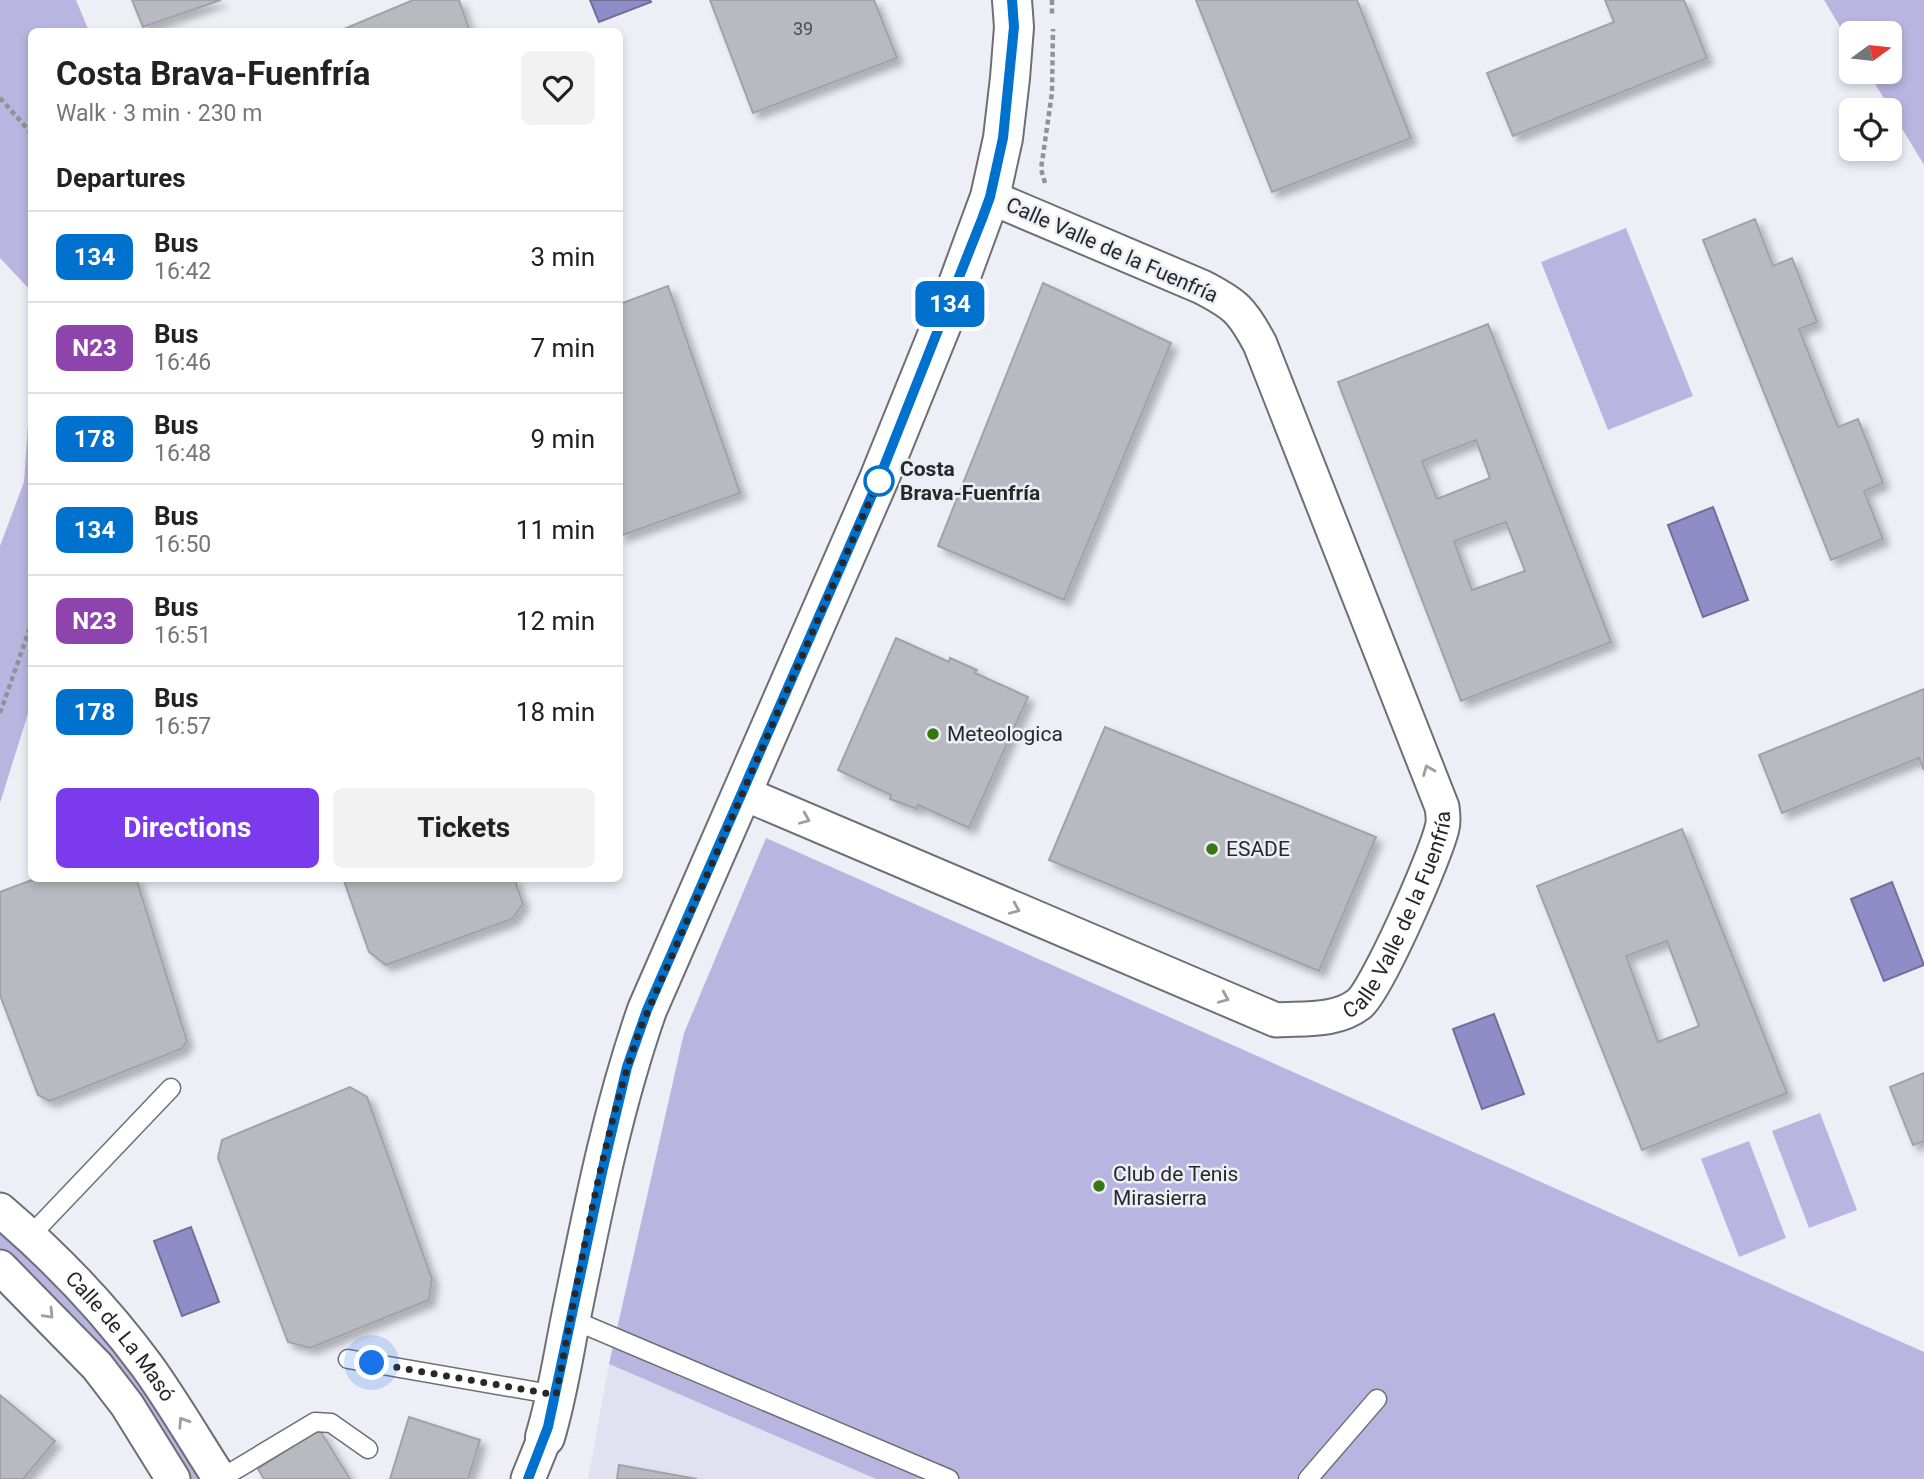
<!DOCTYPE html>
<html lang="en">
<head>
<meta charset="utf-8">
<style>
  :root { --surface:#fff; --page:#f2f2f2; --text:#222; --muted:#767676; --line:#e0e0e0; --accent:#7c3aed }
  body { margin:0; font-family:Roboto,sans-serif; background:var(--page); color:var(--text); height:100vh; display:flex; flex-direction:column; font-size:26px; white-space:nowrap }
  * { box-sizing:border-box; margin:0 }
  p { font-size:23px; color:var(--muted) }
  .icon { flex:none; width:38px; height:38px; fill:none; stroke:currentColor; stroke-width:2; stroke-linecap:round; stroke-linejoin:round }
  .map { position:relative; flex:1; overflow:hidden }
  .drawer { position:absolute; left:28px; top:28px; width:595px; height:854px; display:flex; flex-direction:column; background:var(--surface); border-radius:10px; box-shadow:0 4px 10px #0003 }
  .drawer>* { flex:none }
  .badge { padding:0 14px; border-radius:10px; font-size:24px; line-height:46px }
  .needle { width:46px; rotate:75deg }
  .controls { position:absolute; left:1839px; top:21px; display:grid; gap:14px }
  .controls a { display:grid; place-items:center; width:63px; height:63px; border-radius:10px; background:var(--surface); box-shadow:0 4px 10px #0003; font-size:35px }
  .you { position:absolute; width:35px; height:35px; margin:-18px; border:5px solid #fff; border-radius:50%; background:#1a73e8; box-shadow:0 0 0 10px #1a73e833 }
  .map>.badge { position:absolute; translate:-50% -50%; box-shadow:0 0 0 4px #fff }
  h2 { padding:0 28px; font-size:26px; line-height:63px }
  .round { display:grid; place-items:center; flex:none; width:74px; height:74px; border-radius:10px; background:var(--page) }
  .summary { display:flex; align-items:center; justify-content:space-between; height:119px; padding:0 28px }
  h1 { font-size:33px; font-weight:700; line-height:52px }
  .button { display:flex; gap:14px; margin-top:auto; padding:14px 28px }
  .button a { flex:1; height:80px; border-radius:10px; background:var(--accent); color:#fff; font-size:28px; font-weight:700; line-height:80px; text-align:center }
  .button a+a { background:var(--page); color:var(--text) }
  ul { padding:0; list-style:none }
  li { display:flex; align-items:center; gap:21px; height:91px; padding:0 28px; border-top:2px solid var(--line) }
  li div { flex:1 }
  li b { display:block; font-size:26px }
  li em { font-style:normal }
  li .badge { min-width:77px; font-weight:700; text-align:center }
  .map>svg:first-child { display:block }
</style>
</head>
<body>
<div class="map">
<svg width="1924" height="1479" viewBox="0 0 1924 1479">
  <defs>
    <filter id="shadow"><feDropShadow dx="6" dy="6" stdDeviation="3.5" flood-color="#0004"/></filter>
  </defs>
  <rect width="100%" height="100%" fill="#eeeef7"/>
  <path fill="#e1e1f1" d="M609,1364L876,1479H588Z"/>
  <path fill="#b8b6e0" d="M0,0H76L89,31L32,32L31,291L0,258Z
    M1824,0H1924V165L1868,72H1890V33H1852L1851,45Z
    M1626,228L1693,396L1608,430L1541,262Z
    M31,382V704L0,803V546L24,482Z
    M766,838L1924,1352V1479H876L609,1364L684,1033Z
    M1820,1113L1857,1210L1809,1228L1772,1131Z
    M1749,1141L1786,1238L1739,1257L1701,1159Z
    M0,1229L88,1313L137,1376L206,1479H189L55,1299L0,1250Z"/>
  <path fill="#908cc7" stroke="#716e98" stroke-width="2" d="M590,0H650L651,2L599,22Z
    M1713,507L1748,600L1703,617L1668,525Z
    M1892,882L1924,965L1884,981L1851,899Z
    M1494,1014L1524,1094L1482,1109L1453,1029Z
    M191,1227L219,1302L182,1316L154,1241Z"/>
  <path fill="#b9b9c1" stroke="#a1a1a9" stroke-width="2" fill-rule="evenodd" filter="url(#shadow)" d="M132,0H221L143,27Z
    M413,0H459L470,32H337Z
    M710,0H874L897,58L753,113Z
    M1196,0H1357L1411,138L1272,192Z
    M1605,0H1684L1707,58L1513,136L1487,73L1614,22Z
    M1755,219L1773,266L1792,258L1817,322L1799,329L1838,427L1858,419L1883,483L1864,491L1883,539L1831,560L1703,240Z
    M1043,283L1171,343L1064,600L938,546Z
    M668,286L740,493L620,536V304Z
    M1488,324L1611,642L1461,701L1338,382ZM1476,440L1490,478L1437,499L1422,461ZM1506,522L1525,571L1472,590L1454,541Z
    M896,638L949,662L950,658L977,670L975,673L1028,697L969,828L918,805L917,809L890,799L891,795L838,770Z
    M1924,689V770L1919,758L1782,813L1759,755Z
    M1105,727L1376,837L1319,971L1049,860Z
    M1682,829L1787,1093L1642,1150L1537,886ZM1667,941L1699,1026L1658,1042L1626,956Z
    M37,878H136L187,1041L181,1049L50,1101L38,1095L0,995V892Z
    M343,878H514L523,904L512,919L386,965L369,952Z
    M1924,1073V1141L1913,1145L1890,1087Z
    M350,1087L367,1097L432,1279L429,1300L310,1348L288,1342L218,1158L222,1140Z
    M0,1395L55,1441L23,1479H0Z
    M409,1417L480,1440L468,1479H390Z
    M319,1429L350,1479H264L258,1469Z
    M619,1465L697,1479H617Z"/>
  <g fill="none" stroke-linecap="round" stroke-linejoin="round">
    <g stroke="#6e6e76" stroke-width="21">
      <path id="lane" d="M30,1236L171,1088
        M571,1319L949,1479
        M348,1359L556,1395
        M220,1479L315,1422L331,1423L368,1449
        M1308,1479L1377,1399"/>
    </g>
    <g stroke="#6e6e76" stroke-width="37">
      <g id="street">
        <path id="s1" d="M743,793L1276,1020C1303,1018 1336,1022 1359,1004C1377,990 1436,855 1442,828C1444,822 1443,814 1442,807L1260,344C1242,310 1235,304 1202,287L990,197"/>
        <path id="s2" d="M0,1210C54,1256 105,1309 147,1366C173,1402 196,1442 220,1479"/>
        <path d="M0,1267L97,1366L127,1405L173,1479"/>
        <path d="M528,1479L545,1437"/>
      </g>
    </g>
    <g stroke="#6e6e76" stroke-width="42">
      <path id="secondary" d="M545,1437C557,1398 563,1357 571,1317C592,1214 612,1110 647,1010L879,479L958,284L990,197L1003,138L1010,78L1014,27L1012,0"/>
    </g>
    <path stroke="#919197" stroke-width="4.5" stroke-dasharray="5 3.5" stroke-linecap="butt" d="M1052,0V17
      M0,98L32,134
      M1045,183L1041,169L1052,93L1053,29
      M0,713L32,622"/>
    <use href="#lane" stroke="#fff" stroke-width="18"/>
    <use href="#street" stroke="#fff" stroke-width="33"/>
    <use href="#secondary" stroke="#fff" stroke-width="38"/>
  </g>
  <defs><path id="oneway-chevron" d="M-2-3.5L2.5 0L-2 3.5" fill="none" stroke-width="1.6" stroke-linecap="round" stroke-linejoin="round" transform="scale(1.75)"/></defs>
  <g stroke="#9e9ea0">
    <use href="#oneway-chevron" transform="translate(1428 770) rotate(-112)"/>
    <use href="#oneway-chevron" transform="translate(805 819) rotate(23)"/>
    <use href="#oneway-chevron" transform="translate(1015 909) rotate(23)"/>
    <use href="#oneway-chevron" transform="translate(1224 998) rotate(23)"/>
    <use href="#oneway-chevron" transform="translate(49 1314) rotate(46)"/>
    <use href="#oneway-chevron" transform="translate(183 1422) rotate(-123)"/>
  </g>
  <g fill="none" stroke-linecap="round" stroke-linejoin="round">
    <g stroke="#fff" stroke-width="16">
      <path id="line" d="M528,1479L548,1427L603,1168L627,1067L647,1010L879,479L982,219L990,197L1003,138L1014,27L1012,0"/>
    </g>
    <use href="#line" stroke="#0072ce" stroke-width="10"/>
    <path stroke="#28282b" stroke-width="7" stroke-dasharray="0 12.6" d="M372,1363L556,1395C579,1276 600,1144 640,1029L879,479V481"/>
  </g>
  <circle fill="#fff" stroke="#0072ce" stroke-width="3.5" cx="879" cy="481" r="14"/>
  <g fill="#387711" stroke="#eeeef7" stroke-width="2.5">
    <circle cx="933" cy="734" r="7"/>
    <circle cx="1212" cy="849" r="7"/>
    <circle cx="1099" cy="1186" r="7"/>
  </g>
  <g text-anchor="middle" stroke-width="5" stroke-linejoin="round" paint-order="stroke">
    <g font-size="18" fill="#4c4c50">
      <text x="803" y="35">39</text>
    </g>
    <g font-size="21" fill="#28282b" stroke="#eeeef7">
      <text transform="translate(1112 250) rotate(24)" y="7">Calle Valle de la Fuenfría</text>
      <text dy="7" stroke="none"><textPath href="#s1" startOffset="763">Calle Valle de la Fuenfría</textPath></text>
      <text dy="7" stroke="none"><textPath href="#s2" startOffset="175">Calle de La Masó</textPath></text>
    </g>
    <g font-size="21" font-weight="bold" fill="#28282b" stroke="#eeeef7" text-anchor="start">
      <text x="900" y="476">Costa<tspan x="900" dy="24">Brava-Fuenfría</tspan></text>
    </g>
    <g font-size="21" fill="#28282b" stroke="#eeeef7" text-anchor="start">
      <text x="947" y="741">Meteologica</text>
      <text x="1226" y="856">ESADE</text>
      <text x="1113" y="1181">Club de Tenis<tspan x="1113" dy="24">Mirasierra</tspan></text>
    </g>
  </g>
</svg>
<div class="controls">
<a><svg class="needle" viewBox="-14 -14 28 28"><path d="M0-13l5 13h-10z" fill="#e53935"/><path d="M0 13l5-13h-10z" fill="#767676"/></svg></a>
<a><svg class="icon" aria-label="locate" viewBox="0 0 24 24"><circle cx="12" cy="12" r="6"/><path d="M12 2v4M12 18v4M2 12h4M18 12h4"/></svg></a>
</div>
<div class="you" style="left:372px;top:1363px"></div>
<b class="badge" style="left:950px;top:304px;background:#0072ce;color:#fff">134</b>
<section class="drawer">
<div class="summary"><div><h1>Costa Brava-Fuenfría</h1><p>Walk · 3 min · 230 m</p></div><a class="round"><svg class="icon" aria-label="heart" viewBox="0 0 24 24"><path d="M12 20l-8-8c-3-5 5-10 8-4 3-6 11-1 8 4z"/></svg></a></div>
<h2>Departures</h2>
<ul>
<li><span class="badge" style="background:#0072ce;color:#fff">134</span><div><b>Bus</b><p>16:42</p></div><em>3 min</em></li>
<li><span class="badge" style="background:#8e44ad;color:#fff">N23</span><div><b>Bus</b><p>16:46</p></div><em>7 min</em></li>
<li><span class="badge" style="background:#0072ce;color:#fff">178</span><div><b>Bus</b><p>16:48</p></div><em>9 min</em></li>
<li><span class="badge" style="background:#0072ce;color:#fff">134</span><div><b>Bus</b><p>16:50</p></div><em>11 min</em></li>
<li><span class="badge" style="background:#8e44ad;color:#fff">N23</span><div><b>Bus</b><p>16:51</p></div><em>12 min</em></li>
<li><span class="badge" style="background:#0072ce;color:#fff">178</span><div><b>Bus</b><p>16:57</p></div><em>18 min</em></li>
</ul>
<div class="button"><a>Directions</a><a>Tickets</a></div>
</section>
</div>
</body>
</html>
